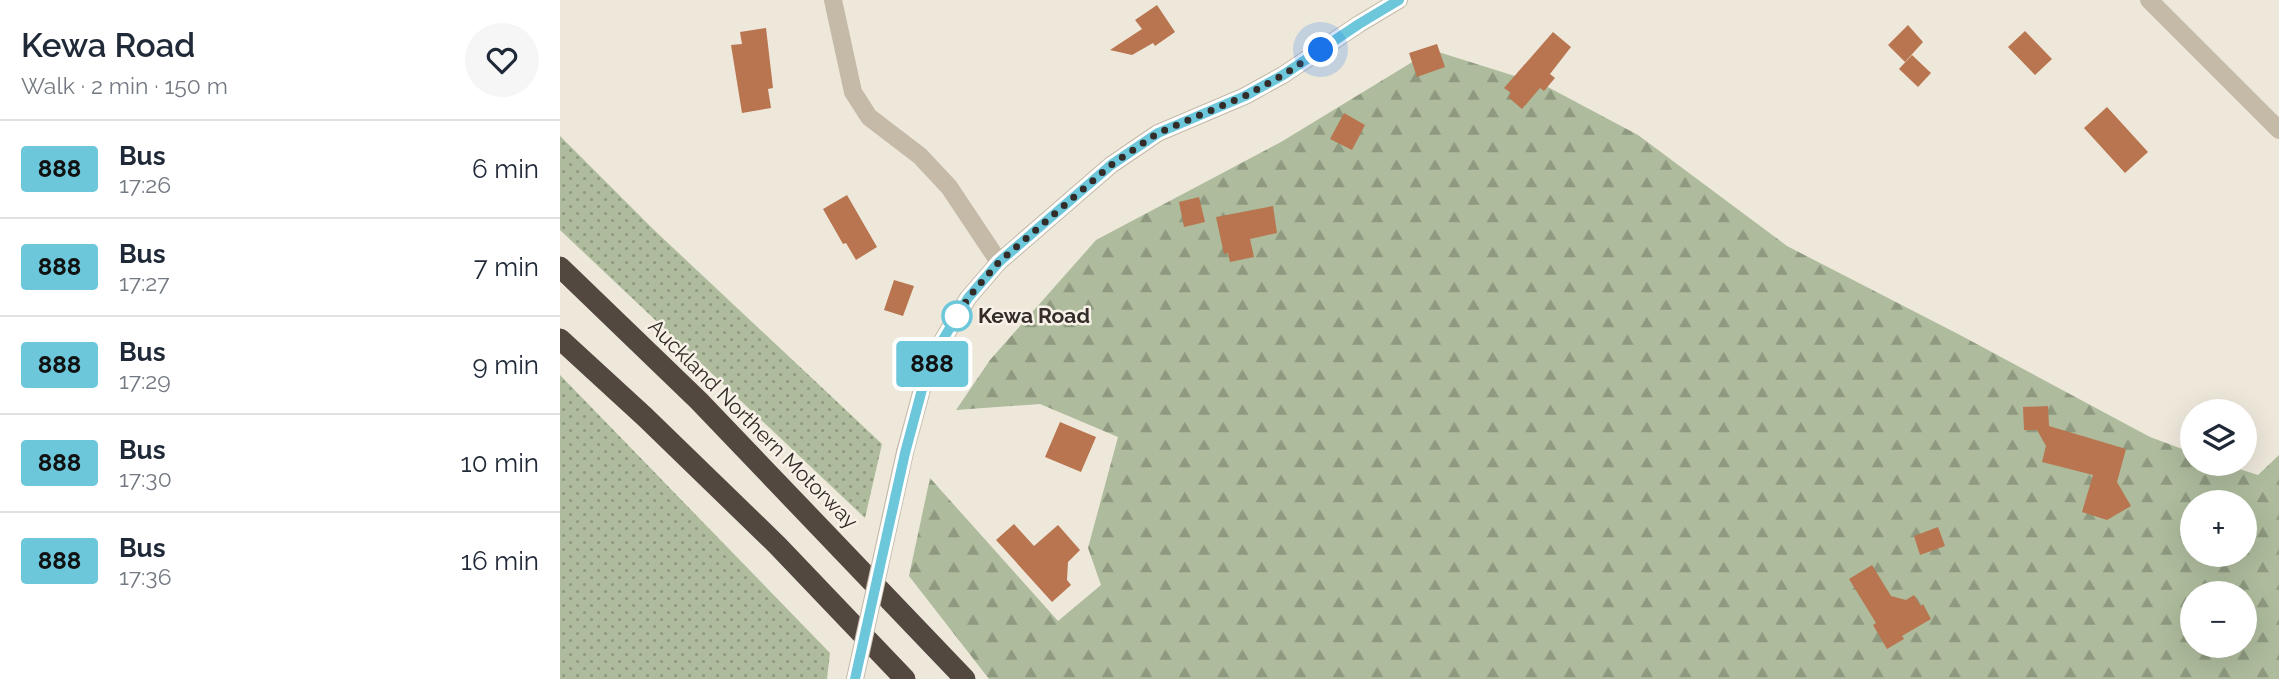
<!DOCTYPE html>
<html lang="en">
<head>
<meta charset="utf-8">
<style>
  :root { --surface:#fff; --page:#f6f6f7; --text:#1f2937; --muted:#747a83; --line:#e0e1e3 }
  body { margin:0; font-family:Raleway,sans-serif; background:var(--page); color:var(--text); height:100vh; display:flex; flex-direction:column; font-size:26px; white-space:nowrap }
  * { box-sizing:border-box; margin:0 }
  p { font-size:23px; color:var(--muted) }
  .icon { flex:none; width:38px; height:38px; fill:none; stroke:currentColor; stroke-width:2; stroke-linecap:round; stroke-linejoin:round }
  .map { position:relative; flex:1; overflow:hidden }
  .sheet { display:flex; flex-direction:column; background:var(--surface); width:560px }
  .sheet>* { flex:none }
  .badge { padding:0 14px; border-radius:5px; font-size:24px; line-height:46px }
  .buttons { position:absolute; left:1620px; top:399px; display:grid; gap:14px }
  .buttons a { display:grid; place-items:center; width:77px; height:77px; border-radius:50%; background:var(--surface); box-shadow:0 7px 28px #0002; font-size:35px }
  .you { position:absolute; width:35px; height:35px; margin:-18px; border:5px solid #fff; border-radius:50%; background:#1a73e8; box-shadow:0 0 0 10px #1a73e833 }
  .map>.badge { position:absolute; translate:-50% -50%; box-shadow:0 0 0 4px #fff }
  .round { display:grid; place-items:center; flex:none; width:74px; height:74px; border-radius:37px; background:var(--page) }
  .overview { display:flex; align-items:center; justify-content:space-between; height:119px; padding:0 21px }
  h1 { font-size:33px; font-weight:600; line-height:52px }
  ul { padding:0; list-style:none }
  li { display:flex; align-items:center; gap:21px; height:98px; padding:0 21px; border-top:2px solid var(--line) }
  li div { flex:1 }
  li b { display:block; font-size:26px }
  li em { font-style:normal }
  li .badge { min-width:77px; font-weight:700; text-align:center }
  main { display:flex; flex:1; min-height:0 }
  .map>svg:first-child { display:block }
</style>
</head>
<body>
<main>
<section class="sheet">
<div class="overview"><div><h1>Kewa Road</h1><p>Walk · 2 min · 150 m</p></div><a class="round"><svg class="icon" aria-label="heart" viewBox="0 0 24 24"><path d="M12 20l-8-8c-3-5 5-10 8-4 3-6 11-1 8 4z"/></svg></a></div>
<ul>
<li><span class="badge" style="background:#6dc7db;color:#111">888</span><div><b>Bus</b><p>17:26</p></div><em>6 min</em></li>
<li><span class="badge" style="background:#6dc7db;color:#111">888</span><div><b>Bus</b><p>17:27</p></div><em>7 min</em></li>
<li><span class="badge" style="background:#6dc7db;color:#111">888</span><div><b>Bus</b><p>17:29</p></div><em>9 min</em></li>
<li><span class="badge" style="background:#6dc7db;color:#111">888</span><div><b>Bus</b><p>17:30</p></div><em>10 min</em></li>
<li><span class="badge" style="background:#6dc7db;color:#111">888</span><div><b>Bus</b><p>17:36</p></div><em>16 min</em></li>
</ul>
</section>
<div class="map">
<svg width="1719" height="679" viewBox="0 0 1719 679">
  <defs>
    <pattern id="grass-dots" width="8" height="8" patternUnits="userSpaceOnUse" patternTransform="scale(1.75)"><rect width="8" height="8" fill="#aebc9d"/><path d="M2 2h.1M6 6h.1" fill="none" stroke="#8e9980" stroke-width="1.8" stroke-linecap="round"/></pattern>
    <pattern id="forest-firs" width="22" height="20" patternUnits="userSpaceOnUse" patternTransform="scale(1.75)"><rect width="22" height="20" fill="#aebc9d"/><path d="M5 1l3.5 6h-7zM16 11l3.5 6h-7z" fill="#8e9980"/></pattern>
  </defs>
  <rect width="100%" height="100%" fill="#eee8db"/>
  <path fill="url(#grass-dots)" d="M0,136L93,229L322,444L305,518L0,230Z
    M0,375L270,653L267,679H0Z"/>
  <path fill="url(#forest-firs)" fill-rule="evenodd" d="M872,50L984,85L1078,135L1227,246L1400,335L1590,437L1633,453V464H1664L1698,475L1719,455V679H429L349,576L370,478L498,621L541,585L528,548L558,437L480,404L396,410L430,360L536,240L721,142ZM1633,502H1685V555H1633ZM1633,593H1685V646H1633Z"/>
  <path fill="#b8754f" d="M597,5L615,32L595,46L593,43L572,55L550,50L582,29L575,20Z
    M1348,25L1363,42L1345,62L1328,45Z
    M206,28L213,88L208,89L211,108L182,113L171,45L182,44L180,32Z
    M1465,31L1492,59L1475,75L1448,47Z
    M993,32L1011,47L990,74L995,78L984,91L980,88L962,109L948,97L951,93L944,88Z
    M877,44L885,67L857,77L849,53Z
    M1352,55L1371,73L1358,87L1339,69Z
    M1547,107L1588,152L1565,173L1524,128Z
    M784,113L805,125L792,150L770,139Z
    M287,195L317,247L296,260L286,243L283,244L263,209Z
    M639,197L645,222L624,227L619,202Z
    M713,206L717,233L690,239L694,257L670,262L668,253L664,254L656,217Z
    M334,280L354,286L343,316L324,310Z
    M1488,406L1489,426L1566,449L1557,482L1571,506L1547,520L1522,512L1533,475L1482,462L1486,446L1477,430H1464L1463,407Z
    M500,422L536,437L521,472L485,457Z
    M454,524L474,546L498,525L520,550L508,562L507,580L511,585L492,602L436,540Z
    M1378,527L1385,546L1360,555L1354,536Z
    M1312,565L1331,596L1346,600L1354,595L1361,606L1363,604L1371,619L1342,636L1344,639L1327,649L1313,625L1316,623L1289,579Z"/>
  <g fill="none" stroke-linecap="round" stroke-linejoin="round">
    <path stroke="#c5b9a8" stroke-width="18" d="M273,0L293,92L309,117L360,156L389,187L439,262
      M1589,0L1719,130
      M345,452L364,382L382,341L408,298L439,262L551,165L598,133L685,96L723,75L799,24L839,0"/>
    <path stroke="#534840" stroke-width="21" d="M0,267L139,401L405,679
      M0,339L85,417L217,545L345,679"/>
    <path stroke="#c5b9a8" stroke-width="18" d="M295,679L345,452"/>
  </g>
  <g fill="none" stroke-linecap="round" stroke-linejoin="round">
    <g stroke="#fff" stroke-width="16">
      <path id="line" d="M295,679L345,453L364,382L382,341L408,298L439,262L551,165L598,133L685,96L723,75L799,24L839,0"/>
    </g>
    <use href="#line" stroke="#6dc7db" stroke-width="10"/>
    <path stroke="#332c28" stroke-width="7" stroke-dasharray="0 12.6" d="M397,316L395,320L408,298L439,262L551,165L598,133L685,96L723,75L761,50"/>
  </g>
  <circle fill="#fff" stroke="#6dc7db" stroke-width="3.5" cx="397" cy="316" r="14"/>
  <g text-anchor="middle" stroke-width="5" stroke-linejoin="round" paint-order="stroke">
    <g font-size="21" font-weight="bold" fill="#332c28" stroke="#f7f1e7" text-anchor="start">
      <text x="418" y="323">Kewa Road</text>
    </g>
    <g font-size="21" fill="#332c28" stroke="#f7f1e7">
      <text transform="translate(193 424) rotate(45)" y="7">Auckland Northern Motorway</text>
    </g>
  </g>
</svg>
<div class="buttons">
<a><svg class="icon" aria-label="layers" viewBox="0 0 24 24"><path d="M12 4l9 5-9 5-9-5zM3 14l9 5 9-5"/></svg></a>
<a>+</a>
<a>−</a>
</div>
<div class="you" style="left:761px;top:50px"></div>
<b class="badge" style="left:372px;top:364px;background:#6dc7db;color:#111">888</b>
</div>
</main>
</body>
</html>
